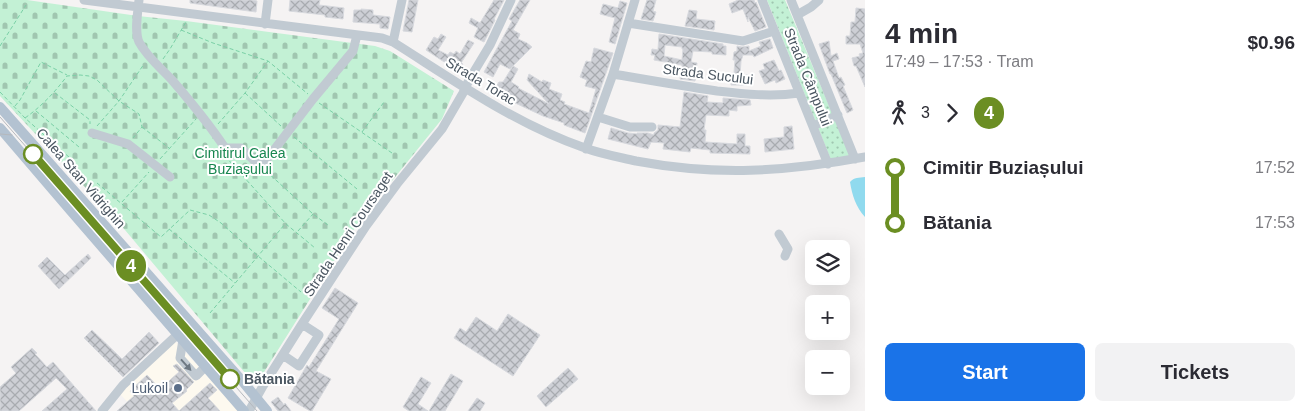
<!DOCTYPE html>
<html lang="en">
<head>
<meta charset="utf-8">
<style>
  :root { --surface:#fff; --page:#f2f2f3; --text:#2b2b33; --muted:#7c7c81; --accent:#1a73e8 }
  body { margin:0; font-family:Arial,sans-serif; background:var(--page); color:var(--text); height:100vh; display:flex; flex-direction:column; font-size:19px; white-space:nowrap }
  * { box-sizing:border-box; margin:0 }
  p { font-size:16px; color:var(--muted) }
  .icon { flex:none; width:28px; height:28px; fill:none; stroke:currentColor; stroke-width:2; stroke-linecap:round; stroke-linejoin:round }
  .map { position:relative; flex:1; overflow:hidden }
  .details { display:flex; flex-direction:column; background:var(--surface); width:450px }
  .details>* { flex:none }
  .badge { padding:0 10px; border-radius:16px; font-size:18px; line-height:32px }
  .controls { position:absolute; left:805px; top:240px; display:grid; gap:10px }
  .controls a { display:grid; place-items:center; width:45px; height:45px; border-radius:8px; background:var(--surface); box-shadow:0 5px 20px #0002; font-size:25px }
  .map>.badge { position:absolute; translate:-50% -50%; box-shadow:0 0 0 2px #fff }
  .legs { display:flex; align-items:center; gap:8px; height:55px; padding:0 20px; font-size:16px }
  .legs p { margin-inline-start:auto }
  .overview { display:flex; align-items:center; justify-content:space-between; height:85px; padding:0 20px }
  h1 { font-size:28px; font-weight:800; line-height:38px }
  .primary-button { display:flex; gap:10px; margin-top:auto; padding:10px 20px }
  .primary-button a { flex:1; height:58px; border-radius:8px; background:var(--accent); color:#fff; font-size:20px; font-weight:800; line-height:58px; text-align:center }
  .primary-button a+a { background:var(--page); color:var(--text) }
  ul { padding:0 20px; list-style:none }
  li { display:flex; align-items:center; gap:18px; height:55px; font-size:19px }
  li i { display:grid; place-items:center; width:8px; height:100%; margin:0 6px; background:currentColor }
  li i::after { content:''; width:12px; height:12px; margin:-6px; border:4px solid; border-radius:50%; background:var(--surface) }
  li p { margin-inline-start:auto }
  li:first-child i { background:linear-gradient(#0000 50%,currentColor 0) }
  li:last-child i { background:linear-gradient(currentColor 50%,#0000 0) }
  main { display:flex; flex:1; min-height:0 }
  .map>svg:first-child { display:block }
</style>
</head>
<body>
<main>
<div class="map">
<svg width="865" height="411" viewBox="0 0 865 411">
  <defs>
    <pattern id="grass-dots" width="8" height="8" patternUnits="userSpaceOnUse" patternTransform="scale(1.25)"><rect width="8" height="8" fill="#c3f1d5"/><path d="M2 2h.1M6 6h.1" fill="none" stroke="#a0c6b0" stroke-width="1.8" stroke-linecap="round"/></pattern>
    <pattern id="cemetery-stones" width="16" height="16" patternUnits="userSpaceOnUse" patternTransform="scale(1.25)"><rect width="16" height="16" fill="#c3f1d5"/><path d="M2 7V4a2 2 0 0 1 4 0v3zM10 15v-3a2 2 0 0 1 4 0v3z" fill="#a0c6b0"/></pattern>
    <pattern id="building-cross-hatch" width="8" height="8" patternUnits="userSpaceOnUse" patternTransform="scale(1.25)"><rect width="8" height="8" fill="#cdcfd5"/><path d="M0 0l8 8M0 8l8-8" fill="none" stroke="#a8abb0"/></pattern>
  </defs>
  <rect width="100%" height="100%" fill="#f5f3f3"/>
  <path fill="#fdf9ef" d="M175,341L238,410L237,411H136L119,393Z"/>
  <path fill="url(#grass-dots)" d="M767,0H785L850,156L831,160Z"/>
  <path fill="url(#cemetery-stones)" d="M0,0H27L138,16L186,21L375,46L390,51L454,91L442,119L358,223L259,380L255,381L251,380L125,230L0,96Z"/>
  <path fill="#90daee" d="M865,177V217C856,207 852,195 850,182C854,177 859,178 865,177Z"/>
  <path fill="url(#building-cross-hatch)" stroke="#d7d9de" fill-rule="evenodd" d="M190,0H252L257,1L256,12L190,3Z
    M290,0H320L319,5L344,8L343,19L325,17V15L289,11Z
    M409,0H418L412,32L403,31Z
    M494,0H504L494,19L495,20L484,42L474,37L478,28L469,23L471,18L480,23Z
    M520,0H530L513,30L520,34L518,39L527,43L532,47L510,69L500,64L493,77L484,72L512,21L509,19Z
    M647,0H656L653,11L656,12L653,21L641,19Z
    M738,0H754L755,3L756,2L766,27L755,31L748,17V22L743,9L732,13L729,4Z
    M620,1L627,3L615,44L609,42L615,18L600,14L603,4L618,8Z
    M856,8L865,9V87L856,66H854L852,58L860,56L859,54L863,53L860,44H846V36H850L851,22H855Z
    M361,9L373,10V15L390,17L388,29L380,28V24L353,22L354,10H361Z
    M689,10L697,11L696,19L715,21L714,30L685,26Z
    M441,34L446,37L438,50L448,55L450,52L454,54L456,51L460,54L468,40L474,43L461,63L463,64L458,71L426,50L434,37L438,39Z
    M659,34L723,44V46H726V55L712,54V52L693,51L691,62L697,63L695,81L680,79L682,65L654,60L655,55H651L652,49L658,50ZM665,45L682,47V49H683L682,60L664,56Z
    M770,39L773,48L754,57L753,55H743L741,61L740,75H748V85H731L732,73H734L735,60H733L734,52L737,51V46L742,47L749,46V51L761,46L759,42Z
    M829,41L831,56L837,53L839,59L833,61L839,78L841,77L845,85L843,86L853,110L847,113L831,74H830L819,44Z
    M594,48L613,53L585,133L564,125V123L543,116L511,101L494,91L499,82H503L513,66L518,69L511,82L519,87L518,88L549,104L527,80L529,74L542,82L543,80L551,83L549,89L562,94L560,100L565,102L564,104L589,113L596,89L585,86L587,80L580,77L586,61L591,62Z
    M774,60L779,71L781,70L785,79L776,83L775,80L765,84L759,71L765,69L763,64Z
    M684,92L708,96L707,102L723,103V98L750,100L751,105L737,106V111L729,110V116L706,115L704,130H706L705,142L737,144V134H745V146H750V154L710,153V150L691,148L690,152L663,149L664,143L651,142L648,149L608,139L611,128L628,133L637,134V133H648L654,135V133L658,130V125L680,127Z
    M792,126L794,149L765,152L764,139L784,137V127Z
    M88,254L91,258L59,289L38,266L47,257L65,275Z
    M335,288L358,303L316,371L331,379L312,411H310L288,398L307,365L309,367L339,319L322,308Z
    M508,314L540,335L513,376L454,338L460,328L466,332L476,317L497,331Z
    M92,330L122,359L149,332L159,343L123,377L84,338Z
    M32,348L37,353L35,354L47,367L53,362L96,411H42L67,389L56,378L19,411H0V387L16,373L11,367Z
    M177,364L194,382L186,390L187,391L172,403L179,411H117L134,396L130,391L147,375L160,389L179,372L173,366Z
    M568,368L578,379L546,407L537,396Z
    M451,374L463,381L445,411H429Z
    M421,377L431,383L418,404L428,411H409L403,407Z
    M210,383L217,390L208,398L220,411H179Z
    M278,397L284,405L285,403L291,411H278L271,402Z
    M477,398L485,403L480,411H468Z"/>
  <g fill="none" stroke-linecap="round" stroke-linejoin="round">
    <path stroke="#7ad0a6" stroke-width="1" stroke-dasharray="4 2.5" stroke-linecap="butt" d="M181,30L213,43L268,61L308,94
      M0,46L26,5
      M163,59L170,49L186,22
      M0,92L25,118L70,158
      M55,93L90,120V124
      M245,93L281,126
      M319,103L392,153
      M15,106L20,100L41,62L67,75
      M36,111L79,147
      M25,118C42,106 55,92 67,76L80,75L89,76L97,80L119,101L139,114L142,127L133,138
      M218,124L245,93L268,61
      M97,126L119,101L144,64
      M142,127L169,148
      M362,132L384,102
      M294,137L357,189
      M211,154L217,151
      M225,156L286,224L315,248
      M160,159L196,119
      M266,171L313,214L328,225
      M97,183L161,237L190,210L209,215L221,223L258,256L301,292
      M122,202L149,172
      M169,229L235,283
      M298,231L313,214
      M210,313L285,224"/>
    <path stroke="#c1cad2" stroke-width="9" d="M84,0L382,38L393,42C455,81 515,124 585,148C601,154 619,157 636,161C716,176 785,172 865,157
      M139,0C138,12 134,31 139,42C147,57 161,68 172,80C191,102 209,124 225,148H241L261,167L313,99L353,51L357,35
      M762,0L828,164
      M791,0L855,159
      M797,15L811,7L819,0
      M628,23L743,41L774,31
      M265,24L268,0
      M393,42L402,0
      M613,74C648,80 682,86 717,91C744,94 772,97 799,93
      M598,117L630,127H652
      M813,126L838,115
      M92,133L128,144L170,177
      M586,149L613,74L635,0
      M779,234L788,249L785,256
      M183,340L180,358L196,376L206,366
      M283,355L299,366L319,335L302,324
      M102,411L123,385L178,334
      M249,411L263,386L302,324L366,226L397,184L442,129L463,93L469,80L490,45L511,0"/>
    <path stroke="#b3c2d1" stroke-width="10" d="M0,107L244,383L267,411
      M0,128L71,211L244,411"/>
    <path stroke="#b5b8bd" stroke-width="1" d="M0,117L257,411
      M0,134L12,135"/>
  </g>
  <defs><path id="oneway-solid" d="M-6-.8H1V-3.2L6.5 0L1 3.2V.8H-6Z" transform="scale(1.25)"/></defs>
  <use fill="#6e7983" href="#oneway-solid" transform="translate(186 365) rotate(48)"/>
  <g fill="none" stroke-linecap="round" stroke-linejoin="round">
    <g stroke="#fff" stroke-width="11">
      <path id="line-1" d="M33,154L230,379"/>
    </g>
    <use href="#line-1" stroke="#6b8e23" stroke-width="8"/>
  </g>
  <g fill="#fff" stroke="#6b8e23" stroke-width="2.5">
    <circle cx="33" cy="154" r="9"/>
    <circle cx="230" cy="379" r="9"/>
  </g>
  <circle fill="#5c6f8a" stroke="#fff" stroke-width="2" cx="178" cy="388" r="5"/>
  <g text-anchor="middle" stroke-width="4" stroke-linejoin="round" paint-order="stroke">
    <g font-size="14" fill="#4a5661" stroke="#fff">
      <text transform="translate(708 74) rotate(7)" y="5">Strada Sucului</text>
      <text transform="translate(808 77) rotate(68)" y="5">Strada Câmpului</text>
      <text transform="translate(481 81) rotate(31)" y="5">Strada Torac</text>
      <text transform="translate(81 178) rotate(49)" y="5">Calea Stan Vidrighin</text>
      <text transform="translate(348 234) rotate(-56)" y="5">Strada Henri Coursaget</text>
    </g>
    <g font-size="14" fill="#17864f" stroke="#fff">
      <text x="240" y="158">Cimitirul Calea<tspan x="240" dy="16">Buziașului</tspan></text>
    </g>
    <g font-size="14" font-weight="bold" fill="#4a5661" stroke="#fff" text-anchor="start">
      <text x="244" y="384">Bătania</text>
    </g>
    <g font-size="14" fill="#4e5e75" stroke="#fff" text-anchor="end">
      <text x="168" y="393">Lukoil</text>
    </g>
  </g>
</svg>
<div class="controls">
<a><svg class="icon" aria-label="layers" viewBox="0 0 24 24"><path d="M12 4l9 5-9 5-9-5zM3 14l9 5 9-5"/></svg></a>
<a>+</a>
<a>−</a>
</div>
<b class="badge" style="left:131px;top:266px;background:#6b8e23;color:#fff">4</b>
</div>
<section class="details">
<div class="overview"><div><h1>4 min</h1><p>17:49 – 17:53 · Tram</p></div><b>$0.96</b></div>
<div class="legs"><svg class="icon" aria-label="walk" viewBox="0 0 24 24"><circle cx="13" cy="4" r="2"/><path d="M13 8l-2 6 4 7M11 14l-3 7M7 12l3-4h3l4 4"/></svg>3<svg class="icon" aria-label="forward" viewBox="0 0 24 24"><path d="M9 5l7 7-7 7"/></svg><b class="badge" style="background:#6b8e23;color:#fff">4</b></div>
<ul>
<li><i style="color:#6b8e23"></i><b>Cimitir Buziașului</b><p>17:52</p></li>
<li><i style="color:#6b8e23"></i><b>Bătania</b><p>17:53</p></li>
</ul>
<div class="primary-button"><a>Start</a><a>Tickets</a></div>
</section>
</main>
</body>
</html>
